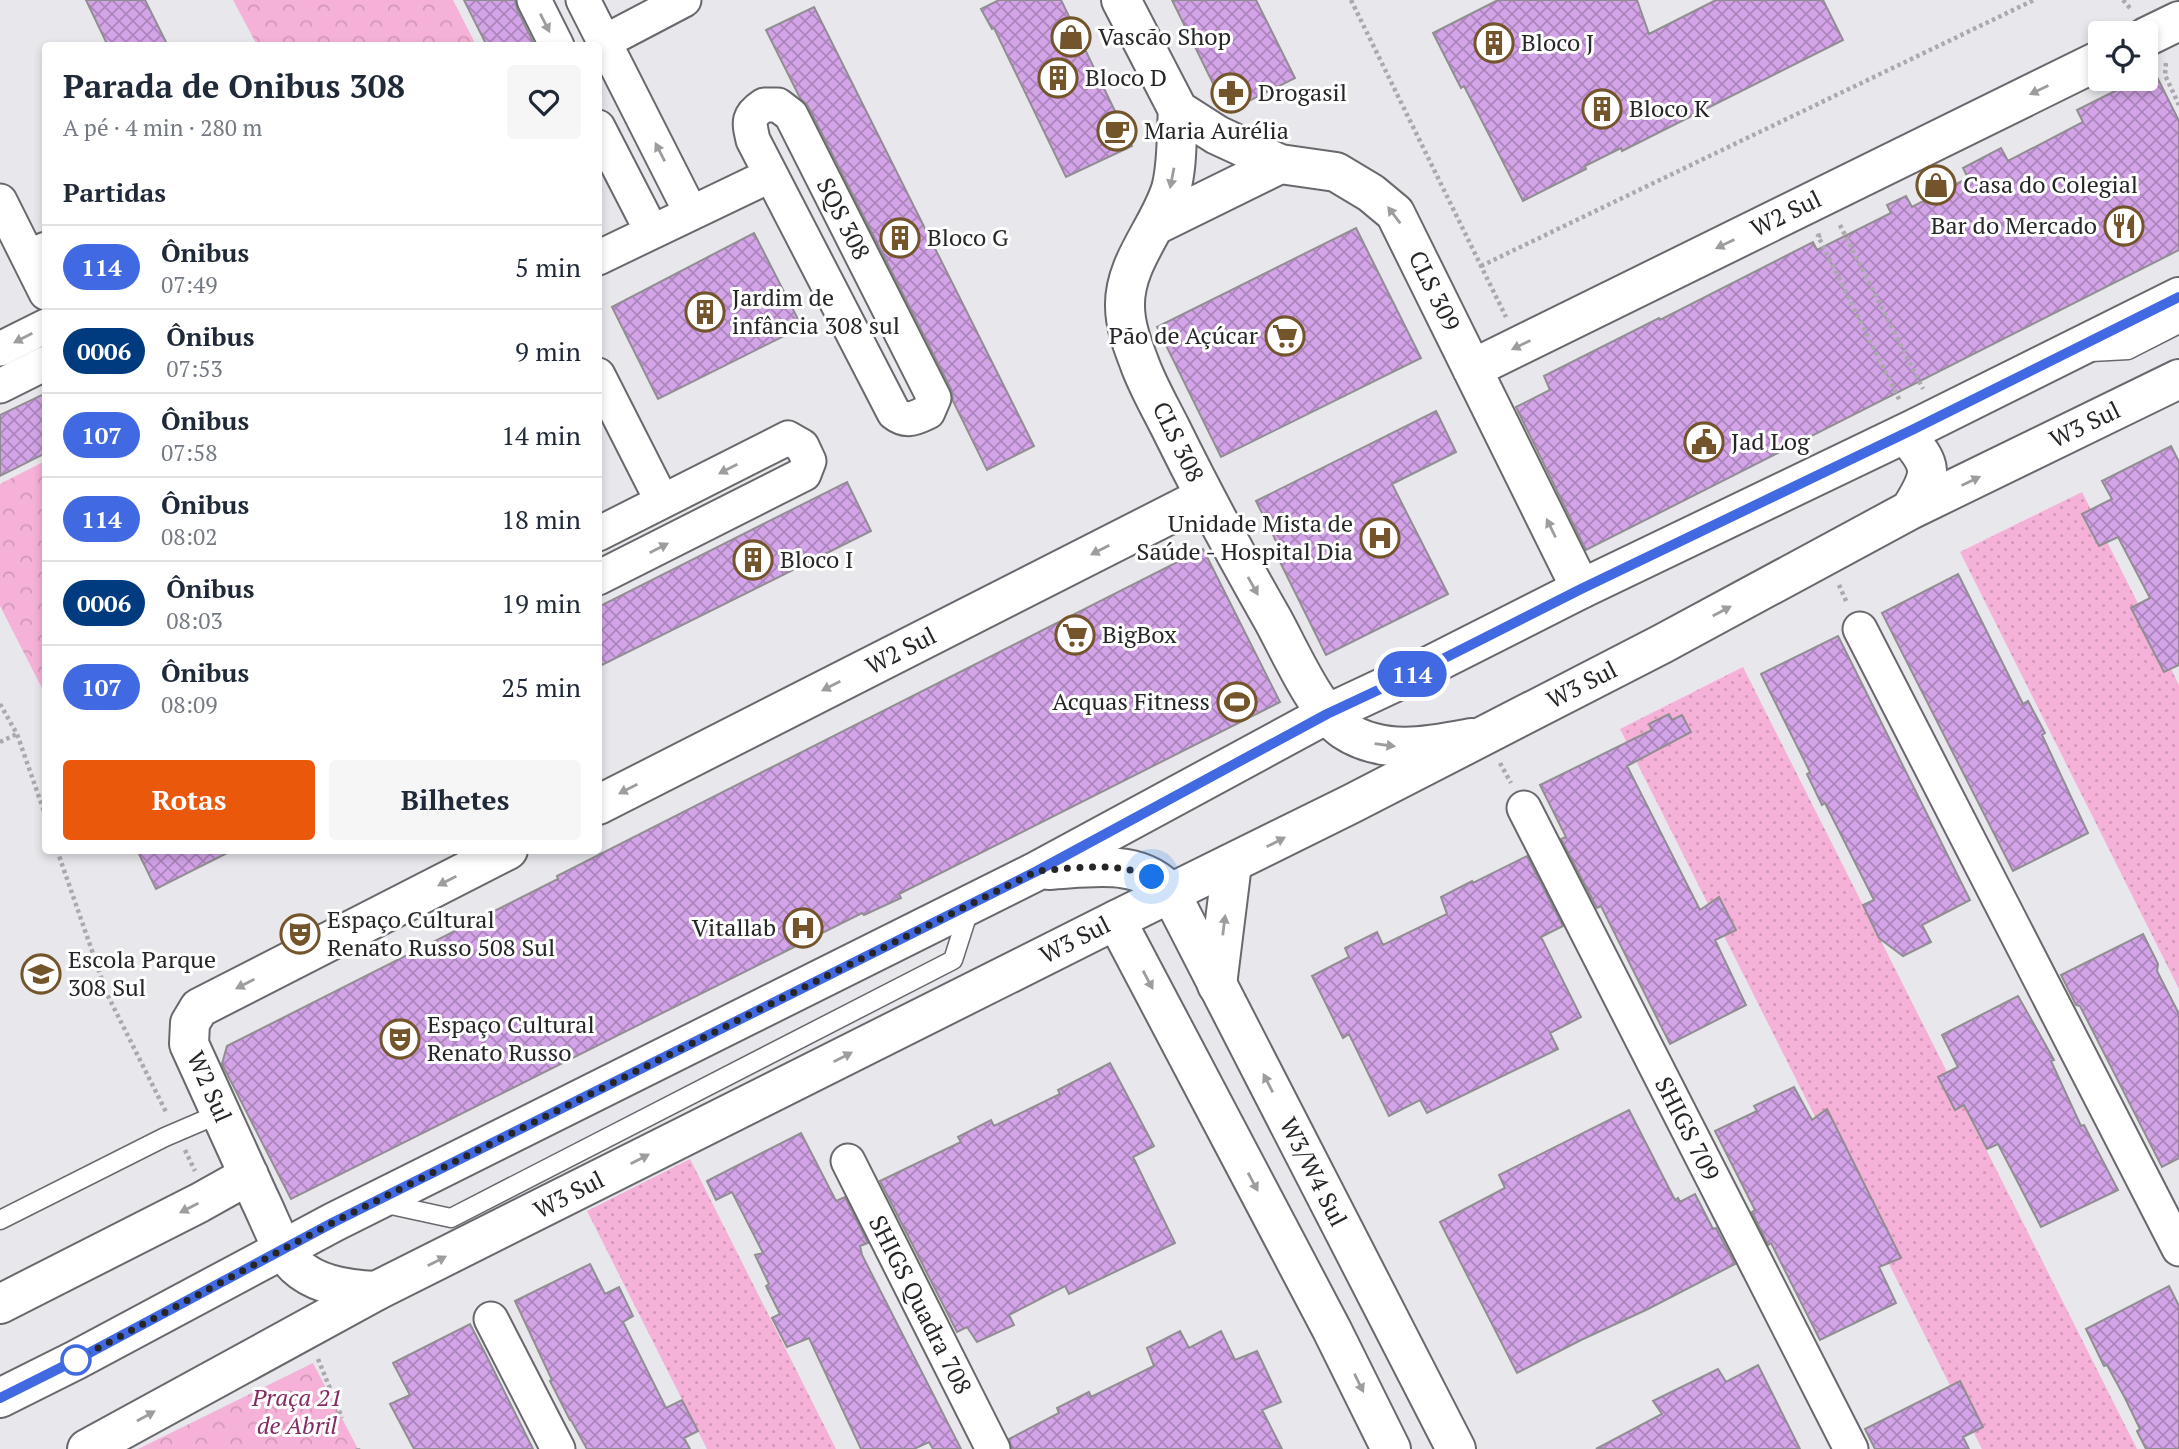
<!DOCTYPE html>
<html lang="pt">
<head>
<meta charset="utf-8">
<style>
  :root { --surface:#fff; --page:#f6f6f7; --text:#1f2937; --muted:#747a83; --line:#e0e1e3; --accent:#ea580c }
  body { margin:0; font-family:"PT Serif",serif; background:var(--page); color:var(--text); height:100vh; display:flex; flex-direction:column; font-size:26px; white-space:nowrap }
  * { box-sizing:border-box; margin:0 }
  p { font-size:23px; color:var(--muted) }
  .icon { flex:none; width:38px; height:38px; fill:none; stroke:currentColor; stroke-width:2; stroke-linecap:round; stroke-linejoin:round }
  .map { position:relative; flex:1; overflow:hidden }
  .sheet { position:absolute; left:42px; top:42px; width:560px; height:812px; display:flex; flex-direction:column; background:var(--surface); border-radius:7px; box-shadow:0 4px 10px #0003 }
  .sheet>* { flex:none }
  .badge { padding:0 14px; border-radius:23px; font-size:24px; line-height:46px }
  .fabs { position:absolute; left:2088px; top:21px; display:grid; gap:14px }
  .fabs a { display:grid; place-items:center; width:70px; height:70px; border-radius:7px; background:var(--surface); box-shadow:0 4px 10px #0003; font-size:35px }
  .you { position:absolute; width:35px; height:35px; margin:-18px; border:5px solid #fff; border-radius:50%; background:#1a73e8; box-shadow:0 0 0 10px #1a73e833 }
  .map>.badge { position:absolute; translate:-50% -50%; box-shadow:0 0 0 4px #fff }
  h2 { padding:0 21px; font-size:26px; line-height:63px }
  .round { display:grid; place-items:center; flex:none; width:74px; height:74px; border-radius:7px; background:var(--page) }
  .head { display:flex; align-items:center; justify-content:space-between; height:119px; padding:0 21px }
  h1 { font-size:33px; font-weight:600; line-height:52px }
  .primary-button { display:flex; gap:14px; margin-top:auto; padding:14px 21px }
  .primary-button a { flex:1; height:80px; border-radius:7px; background:var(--accent); color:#fff; font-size:28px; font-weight:600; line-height:80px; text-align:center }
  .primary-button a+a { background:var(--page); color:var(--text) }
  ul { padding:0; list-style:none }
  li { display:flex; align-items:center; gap:21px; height:84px; padding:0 21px; border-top:2px solid var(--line) }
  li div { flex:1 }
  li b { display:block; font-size:26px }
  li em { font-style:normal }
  li .badge { min-width:77px; font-weight:700; text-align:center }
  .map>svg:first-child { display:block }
</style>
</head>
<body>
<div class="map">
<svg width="2179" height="1449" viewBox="0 0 2179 1449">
  <defs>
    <pattern id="grass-dots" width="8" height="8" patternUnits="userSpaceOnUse" patternTransform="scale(1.75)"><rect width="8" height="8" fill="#f5b1d7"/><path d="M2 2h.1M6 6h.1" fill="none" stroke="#d298b9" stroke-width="1.8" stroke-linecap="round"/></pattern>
    <pattern id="park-crowns" width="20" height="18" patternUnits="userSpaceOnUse" patternTransform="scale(1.75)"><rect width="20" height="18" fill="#f5b1d7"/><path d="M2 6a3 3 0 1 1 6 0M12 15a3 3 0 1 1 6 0" fill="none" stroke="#d298b9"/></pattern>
    <pattern id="building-cross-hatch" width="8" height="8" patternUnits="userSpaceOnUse" patternTransform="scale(1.75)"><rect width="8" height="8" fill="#d3a4e7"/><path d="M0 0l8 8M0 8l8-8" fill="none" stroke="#ab85bb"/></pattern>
  </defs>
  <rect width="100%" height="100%" fill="#e8e7ec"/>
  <path fill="url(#grass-dots)" d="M2082,492L2179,685V989L1960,552Z
    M1743,667L2137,1449H1982L1620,729Z
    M690,1159L836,1449H707L587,1211Z"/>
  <path fill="url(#park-crowns)" d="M233,0H453L476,45H257Z
    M45,461V694L0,606V484Z
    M313,1363L358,1449H138Z"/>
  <path fill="url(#building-cross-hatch)" stroke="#908e91" stroke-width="2" d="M86,0H145L168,46H108Z
    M464,0H515L517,9L535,46H487Z
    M999,0H1061L1132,146L1066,177L994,28L992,29L981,9Z
    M1172,0H1256L1295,78L1227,112Z
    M1498,0H1637L1649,34L1716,0H1823L1843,40L1622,151L1621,148L1585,166L1586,169L1523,201L1464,86L1461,88L1433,33Z
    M814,7L1034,446L987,470L953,401L951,389L808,106L800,98L766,30Z
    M2154,71L2179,121V250L1586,550L1516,407L1550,390L1544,376L1659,318L1660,320L1813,242L1817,250L1891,213L1887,205L1906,196L1912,207L1968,178L1963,168L2001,148L2008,161L2083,122L2077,110L2139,79H2146V75Z
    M1356,228L1421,358L1221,457L1157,327Z
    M754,233L802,327L658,399L612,307Z
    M46,393V453L0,476V415Z
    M1436,411L1456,452L1392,484L1448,594L1326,655L1277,556L1282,553L1256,501Z
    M2171,446L2179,462V665L2164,672L2131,608L2150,598L2118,537L2099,546L2082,514L2112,499L2102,481Z
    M847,482L871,531L598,667V607Z
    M1203,549L1280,702L899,894L901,898L864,915L862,913L291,1199L222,1064L227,1046L558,879L557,876Z
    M1958,574L2023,704L2028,701L2045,733L2042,735L2088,833L2013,871L1882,613Z
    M1838,636L1970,900L1922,925L1931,942L1903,956L1879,938L1863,905L1874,900L1825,803L1822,805L1807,774L1810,772L1761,674Z
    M1669,714L1672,720L1682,715L1691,732L1627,766L1700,910L1719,897L1736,930L1715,940L1746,1005L1670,1044L1601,906L1597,908L1561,839L1566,837L1540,785L1652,730L1649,724Z
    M137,850H233L156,889Z
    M1527,856L1563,926L1541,937L1581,1017L1550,1033L1558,1049L1427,1113L1420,1100L1389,1116L1349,1034L1343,1038L1312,976L1349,957L1345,948L1377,932L1383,945L1447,914L1441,897L1472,881L1473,883Z
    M2143,934L2158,964L2157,971L2179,1014V1158L2162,1167L2080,1006L2076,1005L2061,975Z
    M2018,996L2054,1060L2051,1061L2081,1126L2084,1125L2118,1190L2041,1227L1998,1144L1987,1149L1964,1105L1955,1110L1938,1077L1958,1067L1942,1035Z
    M1110,1063L1154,1146L1133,1157L1175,1243L1069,1294L1065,1286L1009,1315L1014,1325L977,1342L967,1327L957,1332L880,1181L961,1142L958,1137L991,1120L994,1126L1060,1094L1058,1090Z
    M1794,1087L1812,1120L1827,1109L1901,1258L1879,1267L1896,1303L1820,1340L1771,1243L1768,1245L1752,1212L1755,1210L1715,1131L1757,1111L1754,1106Z
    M1629,1110L1675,1200L1678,1198L1680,1202L1695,1194L1713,1229L1716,1228L1735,1264L1648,1309L1581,1340L1517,1373L1440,1222L1505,1188L1499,1175Z
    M801,1133L836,1201L845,1197L868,1243L860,1246L862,1255L961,1449H933L929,1442L914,1449H861L809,1338L787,1347L772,1318L780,1314L766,1286L769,1284L755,1255L763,1253L732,1192L716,1200L707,1181Z
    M590,1264L605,1294L619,1287L633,1316L623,1322L666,1408L682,1400L698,1431L684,1438L690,1449H587L571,1420H570L550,1381L552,1380L515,1301Z
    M2169,1286L2179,1306V1449H2146L2137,1431L2140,1429L2125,1398L2107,1365L2104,1366L2086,1329Z
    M470,1324L486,1355L533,1449H414L390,1404L410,1395L393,1363Z
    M1180,1331L1189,1348L1221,1331L1235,1360L1257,1351L1281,1402L1262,1410L1282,1449H1012L1009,1439L1059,1413L1057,1408L1089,1392L1091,1397L1154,1366L1147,1348Z
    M1758,1365L1800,1449H1596L1662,1414L1653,1401L1718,1369L1726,1382Z
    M1960,1381L1983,1427L1963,1437L1969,1449H1875L1865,1429Z"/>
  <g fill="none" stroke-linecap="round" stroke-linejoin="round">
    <g stroke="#69696d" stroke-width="21">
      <path id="lane" d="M2091,352L2128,350L2179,324
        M382,1203L451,1218L953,960L970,907
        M0,1220L165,1137L221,1113"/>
    </g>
    <g stroke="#69696d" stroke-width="37">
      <path id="street" d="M534,0L557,46
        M583,0L691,213
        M604,42L684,0
        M764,105H778L791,115L934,398L928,412C915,418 907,423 894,413L753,140C749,122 747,116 764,105Z
        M598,127L652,232
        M0,201L28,257
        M46,249L28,257L46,293
        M598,258L771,175
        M0,349L46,326
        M598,375L662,501
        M0,386L46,363
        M598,534L788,438L802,446L809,461L804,474L598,578
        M1860,629L2179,1249
        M1524,808L1851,1449
        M848,1161L993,1449
        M491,1319L558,1449"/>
    </g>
    <g stroke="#69696d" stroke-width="42">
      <path id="secondary" d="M1121,0L1178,110
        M2146,37L2179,21
        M1178,110C1176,135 1178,164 1171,189C1159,228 1124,263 1125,306C1125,325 1132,344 1139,362C1147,385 1160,407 1171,429C1203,494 1237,557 1273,620C1290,651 1316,711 1344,730C1383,756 1430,746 1472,738
        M1178,110L1217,135L1280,164L1336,172L1371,193L1395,213L1581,589
        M1154,226L1280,164
        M1472,369L2100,60
        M598,805L1204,497
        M1171,894L1456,1449
        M1116,920L1332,1330L1391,1449
        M376,1291C349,1290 316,1285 296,1266C280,1250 270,1220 260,1200C236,1148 213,1096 189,1044L190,1023L199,1008L508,850
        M0,1304L199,1203L249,1175"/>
    </g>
    <g stroke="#69696d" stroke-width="42">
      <path id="primary" d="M1905,434C1934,467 1933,473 1910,510
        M1049,870C1090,868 1141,857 1171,894
        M1217,985L1232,864
        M0,1398L76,1360L334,1222L1037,871L1327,714L1423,669L1581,589L1914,429L2179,297
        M87,1449L376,1291L1116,920L1351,804L1662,644L1910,510L2179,379"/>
    </g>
    <path stroke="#aaa9ad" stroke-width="4.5" stroke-dasharray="3.5 3.5" stroke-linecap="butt" d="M1351,0L1506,317
      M2123,0L2130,8
      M2166,63L2165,75L2179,105
      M1840,225L1923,389
      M1821,235L1818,236L1900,401
      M1481,266L2034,0
      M1839,585L1847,603
      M0,704L17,734L46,817
      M0,742L17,734
      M1500,763L1511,783
      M57,850L107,994L167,1114
      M185,1150L195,1171
      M318,1359L342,1418
      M358,1448V1449"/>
    <use href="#lane" stroke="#fff" stroke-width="18"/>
    <use href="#street" stroke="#fff" stroke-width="33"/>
    <use href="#secondary" stroke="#fff" stroke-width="38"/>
    <use href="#primary" stroke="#fff" stroke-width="38"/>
  </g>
  <defs><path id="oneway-solid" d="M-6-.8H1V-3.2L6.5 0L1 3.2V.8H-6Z" transform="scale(1.75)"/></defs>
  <g fill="#9d9d9e">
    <use href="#oneway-solid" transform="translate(545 23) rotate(63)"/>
    <use href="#oneway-solid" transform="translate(2039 90) rotate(154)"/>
    <use href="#oneway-solid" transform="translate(660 152) rotate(-117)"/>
    <use href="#oneway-solid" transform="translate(1172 178) rotate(101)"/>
    <use href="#oneway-solid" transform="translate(1394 215) rotate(-127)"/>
    <use href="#oneway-solid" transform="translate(1725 244) rotate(154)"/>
    <use href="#oneway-solid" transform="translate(23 338) rotate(153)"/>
    <use href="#oneway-solid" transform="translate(1521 345) rotate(154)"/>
    <use href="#oneway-solid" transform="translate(728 469) rotate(153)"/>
    <use href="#oneway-solid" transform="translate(1971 481) rotate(-26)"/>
    <use href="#oneway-solid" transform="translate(1551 528) rotate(-116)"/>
    <use href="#oneway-solid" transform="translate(659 548) rotate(-27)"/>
    <use href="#oneway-solid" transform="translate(1100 550) rotate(153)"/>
    <use href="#oneway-solid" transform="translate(1253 586) rotate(61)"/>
    <use href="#oneway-solid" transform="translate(1722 611) rotate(-28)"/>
    <use href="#oneway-solid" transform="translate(831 686) rotate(153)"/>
    <use href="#oneway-solid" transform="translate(1385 745) rotate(8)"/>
    <use href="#oneway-solid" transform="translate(628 789) rotate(153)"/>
    <use href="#oneway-solid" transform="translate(1276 842) rotate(-27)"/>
    <use href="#oneway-solid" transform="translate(447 881) rotate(153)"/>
    <use href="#oneway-solid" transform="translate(1224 925) rotate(-83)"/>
    <use href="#oneway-solid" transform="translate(1148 980) rotate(62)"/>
    <use href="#oneway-solid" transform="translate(245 984) rotate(153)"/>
    <use href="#oneway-solid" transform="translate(843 1057) rotate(-27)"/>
    <use href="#oneway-solid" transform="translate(1268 1083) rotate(-117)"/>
    <use href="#oneway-solid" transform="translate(640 1159) rotate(-27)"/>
    <use href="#oneway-solid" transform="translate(1253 1182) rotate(62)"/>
    <use href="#oneway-solid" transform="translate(189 1208) rotate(153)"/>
    <use href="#oneway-solid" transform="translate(437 1261) rotate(-27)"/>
    <use href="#oneway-solid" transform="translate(1359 1383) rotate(64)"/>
    <use href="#oneway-solid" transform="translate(146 1416) rotate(-29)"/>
  </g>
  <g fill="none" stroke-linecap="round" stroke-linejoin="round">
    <g stroke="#fff" stroke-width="16">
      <path id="line" d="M0,1398L76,1360L334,1222L1037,871L1327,714L1423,669L1581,589L1914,429L2179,297"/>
    </g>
    <use href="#line" stroke="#4169e1" stroke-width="10"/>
    <path stroke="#262628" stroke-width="7" stroke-dasharray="0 12.6" d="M76,1360L334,1222L1037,871C1076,868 1116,861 1152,877"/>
  </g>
  <defs>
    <g id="shop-ring" transform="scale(2.0125)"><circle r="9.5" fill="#fff" stroke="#74542a" stroke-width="1.5"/><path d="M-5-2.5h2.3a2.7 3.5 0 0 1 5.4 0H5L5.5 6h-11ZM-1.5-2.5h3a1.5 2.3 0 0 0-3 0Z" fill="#74542a"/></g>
    <g id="building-ring" transform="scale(2.0125)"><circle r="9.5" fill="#fff" stroke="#74542a" stroke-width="1.5"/><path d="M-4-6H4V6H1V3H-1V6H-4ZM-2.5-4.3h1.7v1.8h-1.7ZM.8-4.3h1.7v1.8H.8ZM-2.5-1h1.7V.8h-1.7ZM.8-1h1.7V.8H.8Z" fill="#74542a"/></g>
    <g id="pharmacy-ring" transform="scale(2.0125)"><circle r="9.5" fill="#fff" stroke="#74542a" stroke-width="1.5"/><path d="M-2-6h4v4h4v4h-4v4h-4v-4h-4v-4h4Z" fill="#74542a"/></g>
    <g id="cafe-ring" transform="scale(2.0125)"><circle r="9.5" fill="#fff" stroke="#74542a" stroke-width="1.5"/><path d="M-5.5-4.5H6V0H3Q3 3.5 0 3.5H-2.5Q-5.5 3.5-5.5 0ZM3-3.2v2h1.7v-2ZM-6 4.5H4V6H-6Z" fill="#74542a"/></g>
    <g id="restaurant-ring" transform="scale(2.0125)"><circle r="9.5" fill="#fff" stroke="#74542a" stroke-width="1.5"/><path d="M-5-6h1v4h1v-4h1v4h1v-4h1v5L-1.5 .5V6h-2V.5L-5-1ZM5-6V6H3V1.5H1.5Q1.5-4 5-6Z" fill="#74542a"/></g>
    <g id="supermarket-ring" transform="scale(2.0125)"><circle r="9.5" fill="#fff" stroke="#74542a" stroke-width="1.5"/><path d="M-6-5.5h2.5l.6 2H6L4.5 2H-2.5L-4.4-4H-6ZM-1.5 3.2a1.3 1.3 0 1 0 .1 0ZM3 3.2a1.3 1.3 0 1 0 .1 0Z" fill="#74542a"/></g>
    <g id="civic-ring" transform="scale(2.0125)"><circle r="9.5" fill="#fff" stroke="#74542a" stroke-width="1.5"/><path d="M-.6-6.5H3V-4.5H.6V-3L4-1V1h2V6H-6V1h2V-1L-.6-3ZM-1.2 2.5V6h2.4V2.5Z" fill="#74542a"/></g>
    <g id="hospital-ring" transform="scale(2.0125)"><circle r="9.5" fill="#fff" stroke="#74542a" stroke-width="1.5"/><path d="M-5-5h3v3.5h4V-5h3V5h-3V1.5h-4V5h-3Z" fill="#74542a"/></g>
    <g id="stadium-ring" transform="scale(2.0125)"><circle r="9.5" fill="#fff" stroke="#74542a" stroke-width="1.5"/><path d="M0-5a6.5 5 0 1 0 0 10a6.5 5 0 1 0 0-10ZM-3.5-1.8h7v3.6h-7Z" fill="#74542a"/></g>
    <g id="theatre-ring" transform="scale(2.0125)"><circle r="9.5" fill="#fff" stroke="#74542a" stroke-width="1.5"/><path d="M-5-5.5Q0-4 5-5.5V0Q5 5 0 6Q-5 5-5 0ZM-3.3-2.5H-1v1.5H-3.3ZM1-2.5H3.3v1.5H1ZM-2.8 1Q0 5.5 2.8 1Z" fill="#74542a"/></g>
    <g id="school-ring" transform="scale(2.0125)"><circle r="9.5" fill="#fff" stroke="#74542a" stroke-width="1.5"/><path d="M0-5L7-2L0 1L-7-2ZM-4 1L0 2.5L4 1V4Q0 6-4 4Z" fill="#74542a"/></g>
  </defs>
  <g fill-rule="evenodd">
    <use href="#shop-ring" x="1071" y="37"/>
    <use href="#building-ring" x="1494" y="43"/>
    <use href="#building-ring" x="1058" y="78"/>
    <use href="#pharmacy-ring" x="1231" y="93"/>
    <use href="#building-ring" x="1602" y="109"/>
    <use href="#cafe-ring" x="1117" y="131"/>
    <use href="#shop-ring" x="1936" y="185"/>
    <use href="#restaurant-ring" x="2124" y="226"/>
    <use href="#building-ring" x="900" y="238"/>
    <use href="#building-ring" x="705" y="312"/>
    <use href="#supermarket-ring" x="1285" y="336"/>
    <use href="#civic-ring" x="1704" y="442"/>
    <use href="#hospital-ring" x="1380" y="538"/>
    <use href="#building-ring" x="753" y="560"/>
    <use href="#supermarket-ring" x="1075" y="635"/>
    <use href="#stadium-ring" x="1237" y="702"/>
    <use href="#hospital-ring" x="803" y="928"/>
    <use href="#theatre-ring" x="300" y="934"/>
    <use href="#school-ring" x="41" y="974"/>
    <use href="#theatre-ring" x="400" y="1039"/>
  </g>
  <circle fill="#fff" stroke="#4169e1" stroke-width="3.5" cx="76" cy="1360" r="14"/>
  <g text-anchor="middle" stroke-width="6" stroke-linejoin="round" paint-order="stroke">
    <g font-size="24" fill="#262628" stroke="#fff" text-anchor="start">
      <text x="1098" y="45">Vascão Shop</text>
      <text x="1521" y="51">Bloco J</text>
      <text x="1085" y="86">Bloco D</text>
      <text x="1258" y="101">Drogasil</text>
      <text x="1629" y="117">Bloco K</text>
      <text x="1144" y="139">Maria Aurélia</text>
      <text x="1963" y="193">Casa do Colegial</text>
      <text x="2097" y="234" text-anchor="end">Bar do Mercado</text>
      <text x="927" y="246">Bloco G</text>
      <text x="732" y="306">Jardim de<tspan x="732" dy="28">infância 308 sul</tspan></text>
      <text x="1258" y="344" text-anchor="end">Pão de Açúcar</text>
      <text x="1731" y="450">Jad Log</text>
      <text x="1353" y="532" text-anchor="end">Unidade Mista de<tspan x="1353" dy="28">Saúde - Hospital Dia</tspan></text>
      <text x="780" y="568">Bloco I</text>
      <text x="1102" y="643">BigBox</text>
      <text x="1210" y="710" text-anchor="end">Acquas Fitness</text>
      <text x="327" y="928">Espaço Cultural<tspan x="327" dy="28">Renato Russo 508 Sul</tspan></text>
      <text x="776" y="936" text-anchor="end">Vitallab</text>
      <text x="68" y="968">Escola Parque<tspan x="68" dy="28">308 Sul</tspan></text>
      <text x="427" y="1033">Espaço Cultural<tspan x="427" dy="28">Renato Russo</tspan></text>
    </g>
    <g font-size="24" fill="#262628" stroke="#fff">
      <text transform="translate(1786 214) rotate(-26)" y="8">W2 Sul</text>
      <text transform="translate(843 219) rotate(63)" y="8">SQS 308</text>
      <text transform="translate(1434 291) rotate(64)" y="8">CLS 309</text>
      <text transform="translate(2085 425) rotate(-26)" y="8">W3 Sul</text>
      <text transform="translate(1178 442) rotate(64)" y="8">CLS 308</text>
      <text transform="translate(901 651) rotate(-27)" y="8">W2 Sul</text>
      <text transform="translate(1582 685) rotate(-27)" y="8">W3 Sul</text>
      <text transform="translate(1075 940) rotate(-27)" y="8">W3 Sul</text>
      <text transform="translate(209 1087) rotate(66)" y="8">W2 Sul</text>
      <text transform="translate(1687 1129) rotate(63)" y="8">SHIGS 709</text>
      <text transform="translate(1313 1172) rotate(63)" y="8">W3/W4 Sul</text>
      <text transform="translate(569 1195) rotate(-27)" y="8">W3 Sul</text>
      <text transform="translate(920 1305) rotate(63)" y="8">SHIGS Quadra 708</text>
    </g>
    <g font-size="24" font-style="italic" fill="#832c64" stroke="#fff">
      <text x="297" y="1406">Praça 21<tspan x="297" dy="28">de Abril</tspan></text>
    </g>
  </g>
</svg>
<div class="fabs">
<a><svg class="icon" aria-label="locate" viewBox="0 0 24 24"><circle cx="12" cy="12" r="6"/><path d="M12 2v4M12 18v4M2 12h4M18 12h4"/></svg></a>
</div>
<div class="you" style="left:1152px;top:877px"></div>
<b class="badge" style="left:1412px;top:674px;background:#4169e1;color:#fff">114</b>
<section class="sheet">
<div class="head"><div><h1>Parada de Onibus 308</h1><p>A pé · 4 min · 280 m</p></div><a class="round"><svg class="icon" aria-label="heart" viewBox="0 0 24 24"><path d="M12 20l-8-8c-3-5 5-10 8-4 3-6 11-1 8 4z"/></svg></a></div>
<h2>Partidas</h2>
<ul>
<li><span class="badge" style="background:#4169e1;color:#fff">114</span><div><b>Ônibus</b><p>07:49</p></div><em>5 min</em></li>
<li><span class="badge" style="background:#003b80;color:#fff">0006</span><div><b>Ônibus</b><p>07:53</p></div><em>9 min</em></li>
<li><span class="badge" style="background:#4169e1;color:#fff">107</span><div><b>Ônibus</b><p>07:58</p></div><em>14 min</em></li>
<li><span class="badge" style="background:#4169e1;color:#fff">114</span><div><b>Ônibus</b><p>08:02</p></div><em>18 min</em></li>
<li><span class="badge" style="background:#003b80;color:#fff">0006</span><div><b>Ônibus</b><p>08:03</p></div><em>19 min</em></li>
<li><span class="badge" style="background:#4169e1;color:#fff">107</span><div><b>Ônibus</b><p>08:09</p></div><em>25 min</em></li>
</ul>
<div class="primary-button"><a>Rotas</a><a>Bilhetes</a></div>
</section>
</div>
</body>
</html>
